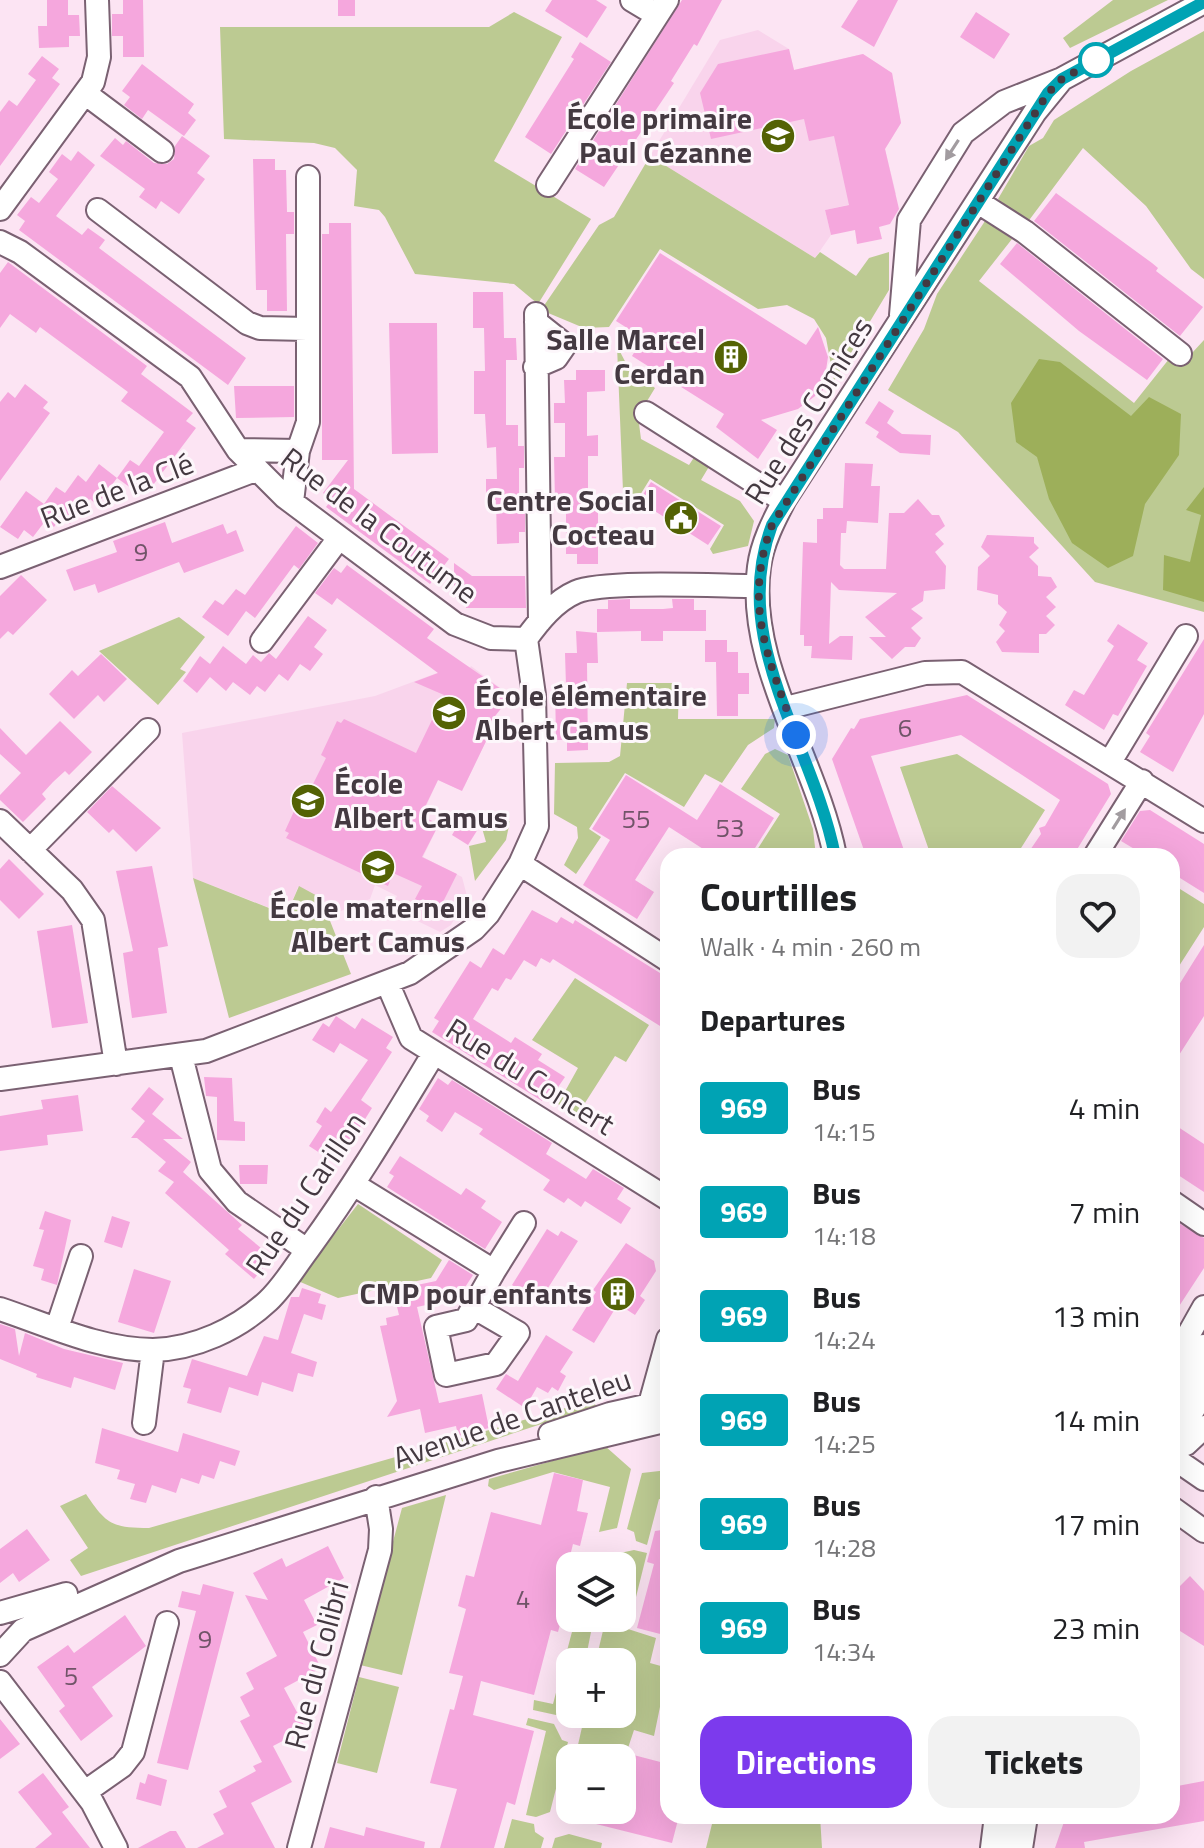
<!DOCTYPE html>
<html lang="en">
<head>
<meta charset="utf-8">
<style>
  :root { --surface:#fff; --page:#f2f2f2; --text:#202124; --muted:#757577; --accent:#7c3aed }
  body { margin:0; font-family:"Titillium Web",sans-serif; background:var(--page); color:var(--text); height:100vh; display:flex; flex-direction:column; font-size:30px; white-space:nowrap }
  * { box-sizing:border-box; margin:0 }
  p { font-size:26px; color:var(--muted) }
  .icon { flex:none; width:44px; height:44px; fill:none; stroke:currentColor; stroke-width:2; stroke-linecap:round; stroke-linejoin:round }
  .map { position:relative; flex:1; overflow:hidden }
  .side { position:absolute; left:660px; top:848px; width:520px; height:976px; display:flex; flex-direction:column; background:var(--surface); border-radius:24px; box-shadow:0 8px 32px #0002 }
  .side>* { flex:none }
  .badge { padding:0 16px; border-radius:6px; font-size:28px; line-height:52px }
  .controls { position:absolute; left:556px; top:1552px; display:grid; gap:16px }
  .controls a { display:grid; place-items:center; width:80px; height:80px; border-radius:16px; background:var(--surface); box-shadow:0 8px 32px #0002; font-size:40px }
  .you { position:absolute; width:40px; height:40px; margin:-20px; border:6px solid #fff; border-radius:50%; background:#1a73e8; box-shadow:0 0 0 12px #1a73e833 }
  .map>.badge { position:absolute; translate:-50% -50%; box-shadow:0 0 0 4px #fff }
  h2 { padding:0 40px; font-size:30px; line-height:72px }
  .round { display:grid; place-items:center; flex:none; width:84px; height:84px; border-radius:24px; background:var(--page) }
  .headline { display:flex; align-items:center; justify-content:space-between; height:136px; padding:0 40px }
  h1 { font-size:38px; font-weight:700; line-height:60px }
  .primary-button { display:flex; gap:16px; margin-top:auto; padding:16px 40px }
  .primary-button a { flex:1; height:92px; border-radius:24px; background:var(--accent); color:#fff; font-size:32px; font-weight:700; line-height:92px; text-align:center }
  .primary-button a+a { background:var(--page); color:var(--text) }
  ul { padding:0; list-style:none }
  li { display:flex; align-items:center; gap:24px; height:104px; padding:0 40px }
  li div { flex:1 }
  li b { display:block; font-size:30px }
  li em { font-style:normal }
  li .badge { min-width:88px; font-weight:700; text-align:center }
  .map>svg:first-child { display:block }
</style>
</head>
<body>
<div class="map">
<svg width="1204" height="1848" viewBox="0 0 1204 1848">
  <rect width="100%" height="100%" fill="#fce4f3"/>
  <path fill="#f9d4ec" d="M758,30L789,49L794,70L863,54L892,73L901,123L885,149L896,194L825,210L831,235L815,258L650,156L720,40Z
    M461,664L469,669L471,666L511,696L489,724L485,732L490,733L464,787L460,785L458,789L438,780L423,813L424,817L439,824L423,857L462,877L467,896L451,925L440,932L391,908L397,896L375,885L370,899L329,916L321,898L298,887L289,909L280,912L193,878L182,733L375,696Z"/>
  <path fill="#bcca92" d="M1113,0H1168L1070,48L1063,38Z
    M514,12L562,37L494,161L591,219L538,304L514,284L415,274L385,217L379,210L354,206L357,170L335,148L314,143L224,139L220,27H489Z
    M1204,31V279L1191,269L1146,206L1083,148L1027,223L998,199L1029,146L1043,138L1054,120L1131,71Z
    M650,156L815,258L820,252L856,276L869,258L889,252V290L834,381L826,338L814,319L787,305L758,309L660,249L609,327L584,328L541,310L599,225L614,217Z
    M985,221L1012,239L979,281L1134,403L1169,359L1180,366L1204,340V612L1095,582L958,432L888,390L924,329L937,294Z
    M617,346L628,367L655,388L638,416L641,439L689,465L695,456L710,465L701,480L740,501L754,521L748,546L713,554L710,549L724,525L650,479L637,500L623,491Z
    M179,617L205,637L180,669L186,672L158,705L99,651Z
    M627,683H679L678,719H775L774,728L748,745L722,783L705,774L684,807L625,773L589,829L601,837L576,874L564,865L578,838L577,827L554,814L555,763L609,762L620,756Z
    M775,749L788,755L813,829L816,856H753L780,814L741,789L765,754Z
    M957,754L1045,810L1016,856H931L900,767Z
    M510,821L506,840L475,881L469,846L486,842L482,828Z
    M193,878L279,912L289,909L299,886L321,898L351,974L229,1018Z
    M1172,884L1204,904V927L1172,977Z
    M575,978L649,1025L626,1062L615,1056L576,1117L558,1104L578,1068L532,1040Z
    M358,1204L442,1260L431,1278L338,1298L298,1281Z
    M593,1400L596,1406L81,1576L70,1560L88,1548L60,1506L86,1494C106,1524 112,1528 149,1528Z
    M605,1446L631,1469L617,1528L599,1532L610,1487L553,1472L494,1490L488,1486L489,1479Z
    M668,1470V1501L659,1499L647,1545L636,1541L634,1532L627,1529L642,1473Z
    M446,1495L402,1675L360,1665L402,1508Z
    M634,1550L647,1553L628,1629L656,1638L650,1663L668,1668L654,1736L634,1730L627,1751L598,1744L594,1758H575L585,1714H622V1662L596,1660L606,1618H622V1566H618L620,1553Z
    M573,1628L591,1632L585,1662H570V1706L556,1715L533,1710L534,1700L553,1704Z
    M359,1677L399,1687L377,1773L337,1763Z
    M528,1718L554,1724L562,1740L568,1742L550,1812L536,1817L526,1815L546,1731L526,1725Z
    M714,1816H820L822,1848H706Z
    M512,1819L534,1824L535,1832L544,1838L541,1848H504Z
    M569,1834L602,1843L601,1848H552L555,1838Z"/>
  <path fill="#9daf5a" d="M1039,359L1060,362L1131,416L1149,397L1181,414L1179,455L1145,504L1133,556L1108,568L1072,543L1049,499L1037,457L1016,442L1011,403Z
    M1204,487V602L1163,590L1164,555L1190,562L1201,515L1186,510Z"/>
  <path fill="#f5a7dd" d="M47,0H68V15H79L80,36H69V47L39,48L38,26H47Z
    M123,0H143L144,57H123V36H112V14H123Z
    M338,0H355V16H338Z
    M552,0H596L607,7L587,38L545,11Z
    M682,0H722L697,46L694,44L671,81L674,83L604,187L575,169Z
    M858,0H898L874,47L841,27Z
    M976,12L1010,34L994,59L960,37Z
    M580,42L611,62L551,154L525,137L574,59L571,57Z
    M789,49L794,70L863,54L892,73L901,123L885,149L899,209L890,224L879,227L882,239L857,244L855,230L831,235L825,210L849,205L834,136L809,141L804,119L711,139L700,93L718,64Z
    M42,56L59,69L52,78L60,84L0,166V112L9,100L17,106L36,80L28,74Z
    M142,64L194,104L188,113L196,120L184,136L148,110L142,119L124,105L130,97L122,91Z
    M182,136L210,156L197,173L205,179L179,214L161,201L156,209L139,197L145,189L100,156L115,138L123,145L126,141L154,163L167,164L174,159L175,146Z
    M78,151L95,165L56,216L82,235L88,228L105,240L99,248L246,358L228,385L19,230L25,221L17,215L31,197L39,203L58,179L49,172L62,154L71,161Z
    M253,159H275V170H286L287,212H294V234H286L287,311H267V290H256Z
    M1056,193L1152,263L1158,268L1156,271L1203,307L1180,336L1034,221Z
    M329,223H351L354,489L449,559L430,584L326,507L332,499L323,493L348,460H322V234H329Z
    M1017,243L1163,359L1147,380L1079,331L1000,264Z
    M660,253L806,345L818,327L828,357L823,390L798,409L761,420L777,430L758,459L716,427L724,414L632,356L643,338L616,321Z
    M8,262L147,366L141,374L193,413L186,421L196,428L150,489L141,482L135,491L117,478L130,460L139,466L164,432L121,401L128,392L40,327L36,333L10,314L0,328V273Z
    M473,292H503L504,338H516L517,360H506V425H518V446H524V468H519V511H525V532H519V543L497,544L496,500H486V479H497L496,447L487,448L485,414H474V371H485L484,328H473Z
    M389,323H437L438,453L392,454Z
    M576,370H605V391L587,392V436L598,435V456H588V500H598V564H577V554H566V500H555L554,457H565V423H554V403H565L564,380H576Z
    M25,384L48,402L43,408L50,413L0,481V402L8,392L15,398Z
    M234,386H294V417L236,418Z
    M879,401L894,411L887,423L902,434L931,435L930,455L900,453L876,437L879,432L865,423Z
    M845,463L873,464L871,486H880L878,523L847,521L846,533H841L840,565L844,569H886L889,513H904L918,499L932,515H939L945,526L935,534L944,544L935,552L946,566L945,589L924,591L923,601L911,609L923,618L911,628L921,638L915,647H905L892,659L869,637H886L865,617L897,593L839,590L831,582L829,644L840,636H853L852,660L811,658L812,646H804V635H800L803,542L817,543V519H823V508H843Z
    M99,464L117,478L97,505L90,499L70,524L61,517L54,527L46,520L33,537L24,530L18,539L0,527L26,491L44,504L56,487L65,493L78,475L86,482Z
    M651,482L721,526L708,545L639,501Z
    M165,522L172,543L223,524L227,534L236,530L244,551L184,573L179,562L98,593L95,584L74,591L66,570L117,552L113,541Z
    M296,526L318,543L299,569L294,565L255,618L246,611L228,636L202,617L215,600L223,605L236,589L245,595Z
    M987,535L1034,537V543L1039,548L1029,557L1038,566V576L1051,577L1057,587L1046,597L1056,607L1046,616L1055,625L1046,634H1039V653L1002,652L996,642L1005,631L999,625L1007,612L998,604V595L977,590L978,567L990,556L981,547Z
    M454,563L472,576H525L526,608H466V598H454Z
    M347,565L434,629L427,638L511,696L483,731L490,733L462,791L438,780L422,813L423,817L439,824L422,857L457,874L439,910L415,899L422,886L393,873L388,886L286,838L289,833L285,831L305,787L310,790L326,758L321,755L337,721L341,723L344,719L416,753L444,695L414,682L438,673L337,598L332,605L315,593L334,568L341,573Z
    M21,575L47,600L13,635L8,631L0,639V596Z
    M630,599V609H663L673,608L672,599H694V610H706V631H663V641H641V631L597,632V609H608V600Z
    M308,616L327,630L314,647L323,654L310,671L300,664L288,681L279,674L265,692L257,686L250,695L233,682L226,691L210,677L197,693L183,681L200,656L210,664L223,646L246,664L253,655L261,662L269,653L276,659Z
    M1118,624L1148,643L1137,660L1147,666L1118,716L1113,714L1104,730L1065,705L1074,690L1084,695L1114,646L1107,641Z
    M576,631L597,633L598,663H587L588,750L567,751V740H556L555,686H566L565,653H577Z
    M1204,639V714L1173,772L1140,752L1150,736L1146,733Z
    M705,640H727V652H738V673H749V694H738V716H717L716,662H705Z
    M101,654L127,679L104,702L98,695L74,719L49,694L72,670L78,676Z
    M967,695L1108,784L1111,794L1073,856H1026L1041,834L1039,828L1045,826L1060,800L961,735L871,756L906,856H866L832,759L851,728L854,729L860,719Z
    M60,721L92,752L69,775L65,771L53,782L42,794L46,799L23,822L0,800V795L21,773L0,754V728L26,755Z
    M626,775L697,820L720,784L774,818L750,856H714L669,827L635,880L654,892L637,919L583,885L610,840L592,829Z
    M112,786L161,828L136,852L113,829L109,833L87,812Z
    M1150,810L1204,844V893L1172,873V856H1146L1121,841L1140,811Z
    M462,818L478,829L468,845L452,835Z
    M9,859L44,894L19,919L0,900V869Z
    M152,866L168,946L158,948L167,1013L132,1018L123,953L133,951L116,871Z
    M532,910L557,923L561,917L573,924L575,920L668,978V1031L553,959L550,963L541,958L536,967L524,960L511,980L506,978L498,991L492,988L473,1019L511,1043L515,1037L542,1054L538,1060L565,1077L554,1093L549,1090L542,1101L432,1032L439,1021L434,1018L470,961L481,968L493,948L504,955Z
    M72,925L88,1023L52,1028L37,931Z
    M1204,945V1016L1172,1066V996Z
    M336,1016L355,1029L362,1018L393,1037L386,1048L392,1052L361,1100L372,1108L337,1164L309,1146L322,1126L316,1122L325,1107L331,1112L368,1060L340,1043L334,1053L312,1040L323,1023L329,1027Z
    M204,1077L232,1078L234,1121L245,1122V1141L217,1140V1097L206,1096Z
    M438,1078L448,1085L452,1080L552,1143L546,1154L586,1179L593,1169L624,1188L617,1199L631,1208L621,1224L585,1201L581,1207L568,1198L564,1203L543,1190L550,1180L479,1134L483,1129L455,1112L442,1132L426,1121L429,1116L419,1109Z
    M149,1087L164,1099L152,1114L183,1139H163L191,1162L183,1172L242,1225L238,1229L272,1257L254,1279L225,1254L229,1250L165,1193L174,1182L158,1171L166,1162L137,1138H131L145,1121L131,1109Z
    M78,1095L83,1131L47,1135L48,1145L0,1151V1116L43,1109L41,1100Z
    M1172,1123L1204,1144V1192L1172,1171Z
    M400,1156L461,1195L466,1188L486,1201L481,1208L502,1222L485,1249L387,1187L394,1176L389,1173Z
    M239,1165H268L267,1184H240Z
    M45,1211L71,1220L57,1285L41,1280L44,1269L33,1266L44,1230L39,1229Z
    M112,1216L130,1222L122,1248L104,1242Z
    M1172,1219L1204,1238V1268L1172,1317Z
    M547,1229L558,1236L561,1231L578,1241L539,1302L512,1285Z
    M626,1243L654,1261L656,1271L640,1296L645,1300L635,1315L618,1304L594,1343L572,1330L596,1292L593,1290Z
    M449,1260L473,1275L458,1298L417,1307L439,1403L482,1394L489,1428L458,1436L456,1426L425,1433L420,1409L387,1417L397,1401L380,1326L387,1325L386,1318L399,1315L393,1290L436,1281Z
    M134,1269L171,1281L154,1333L118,1322Z
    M302,1288L321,1294L318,1303L326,1305L322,1320L304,1314L291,1353L317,1362L313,1377L298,1373L293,1392L262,1382L258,1396L229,1387L221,1413L187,1403L191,1389L183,1387L192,1359L247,1376L264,1336L278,1340L291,1297H299Z
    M0,1324L15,1329L19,1356L25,1333L64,1349L123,1363L115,1390L74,1377L71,1388L36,1377L37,1374L0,1359Z
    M546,1335L573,1352L560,1372L566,1376L558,1391L552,1387L548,1393L537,1387L525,1408L496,1389L506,1374L518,1381Z
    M102,1428L178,1452L183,1433L240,1451L235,1466L220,1461L214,1479L202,1475L199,1484L181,1478L176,1493L152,1485L146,1503L130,1499L135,1484L117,1479L120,1470L95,1463Z
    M554,1473L583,1480L577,1511L588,1513L580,1546L573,1544L559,1600L566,1602L558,1632L551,1630L534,1695L481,1681L473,1715L534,1731L515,1805L507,1802L494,1848H440L457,1789L430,1783L450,1709L454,1710L463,1676L449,1673L466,1609L458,1606L466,1575L474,1577L491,1512L541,1525Z
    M27,1529L50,1560L19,1582L13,1573L0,1583V1549Z
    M662,1530L668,1531V1636L637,1628L654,1564L647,1562L655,1531Z
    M328,1546L344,1578L304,1600L317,1625L303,1632L321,1668L284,1688L306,1729L273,1746L292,1782L251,1803L275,1848H197L224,1834L213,1814L227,1807L219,1791L256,1771L253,1766L262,1762L240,1721L250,1716L240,1697L254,1689L246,1673L277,1656L245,1595L268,1600L253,1573L282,1558L286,1567Z
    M1190,1576L1204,1591V1646L1172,1626V1594Z
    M203,1584L234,1592L188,1770L157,1763L196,1611L178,1607L182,1591L200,1595Z
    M125,1615L146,1646L92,1687L113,1716L81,1741L59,1711L65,1706L37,1667L68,1645L74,1653Z
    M0,1719L20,1744L0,1759Z
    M622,1752L668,1764V1816H679L672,1843L564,1816L565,1810H622Z
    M43,1773L69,1807L62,1812L90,1848H35L52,1834L18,1792Z
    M148,1774L167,1780L161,1806L136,1799L140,1782L145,1784Z
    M1204,1781V1821L1084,1842L1085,1848H1055L1066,1816H1172V1787Z
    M330,1827L364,1836L366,1827L425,1842L424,1848H324Z
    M170,1831H176L186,1848H138Z"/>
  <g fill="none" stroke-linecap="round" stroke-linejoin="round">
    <g stroke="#7a6172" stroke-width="26">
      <path id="minor" d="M632,0L657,15
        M86,94L162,151
        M548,185L667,0
        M978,202L1025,232L1180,354
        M0,209L93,82L99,57L97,0
        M98,210L247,323L260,328L307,329
        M0,242L20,252L190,377L238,450L285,497L455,624L491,638L526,639
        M536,314L540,621
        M901,315L909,220L963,133L1004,102L1062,79L1204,2
        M535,367L556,358L565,345L536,322
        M646,413L784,501
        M238,450L298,451
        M292,502L298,451L308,422V177
        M0,567L255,470
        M262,641L339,538
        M786,708L925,673L962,672L1204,821
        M1110,762L1186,636
        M0,821L72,890L93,920L116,1064
        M30,850L148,730
        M835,856C817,761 746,665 759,567C762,543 774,520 785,499L1035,112L1062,79
        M1095,856L1142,781
        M520,864L668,960
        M387,982L411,1038L668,1199
        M181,1056L210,1170L237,1202L307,1250
        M0,1079L206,1051L410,973L474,929L488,914L520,864L537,826L534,695L526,639C539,621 555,601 576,592C603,580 721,586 757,586
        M353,1184L494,1271L466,1320L436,1327L446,1375L496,1364L518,1333L475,1308
        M1172,1202L1204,1224
        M494,1271L524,1223
        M0,1309C48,1325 101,1350 153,1350C195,1349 238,1329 268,1301C284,1286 296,1265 309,1248C355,1185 394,1119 434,1053
        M57,1328L81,1256
        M1189,1373L1186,1339L1204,1307
        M647,1415L668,1339
        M144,1423L153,1350
        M550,1434L610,1414L668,1401
        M1172,1450L1186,1444L1204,1427
        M1172,1457L1204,1479
        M1172,1508L1204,1531
        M0,1613L66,1594
        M0,1655L23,1630L179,1561L498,1461L668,1420
        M0,1682L92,1802L116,1848
        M85,1792L122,1766L133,1752L167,1623
        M299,1848L380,1550L381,1529L376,1497"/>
    </g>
    <g stroke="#7a6172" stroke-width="34">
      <path id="major" d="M1172,1400L1204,1350
        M1172,1436L1204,1385
        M996,1848L1000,1816
        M1017,1848L1022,1816"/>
    </g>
    <use href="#minor" stroke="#fff" stroke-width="22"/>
    <use href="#major" stroke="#fff" stroke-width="30"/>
  </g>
  <defs><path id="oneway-solid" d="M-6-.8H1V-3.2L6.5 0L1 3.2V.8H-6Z" transform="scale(2)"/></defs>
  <g fill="#a29ca0">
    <use href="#oneway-solid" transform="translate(952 150) rotate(123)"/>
    <use href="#oneway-solid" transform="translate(1119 819) rotate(-58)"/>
  </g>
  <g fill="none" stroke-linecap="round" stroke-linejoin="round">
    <g stroke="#fff" stroke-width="18">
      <path id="line" d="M835,856C813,743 728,642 772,525L1048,93L1062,79L1204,2"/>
    </g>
    <use href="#line" stroke="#00a3b4" stroke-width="12"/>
    <path stroke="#443941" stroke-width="8" stroke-dasharray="0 14.4" d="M796,735C769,660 742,605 772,525L1048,93L1062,79L1096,60"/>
  </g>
  <defs>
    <g id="school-disc" transform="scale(1.8)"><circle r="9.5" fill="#536204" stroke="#fdf7fb"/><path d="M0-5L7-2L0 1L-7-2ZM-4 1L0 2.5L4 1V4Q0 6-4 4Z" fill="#fff"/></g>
    <g id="building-disc" transform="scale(1.8)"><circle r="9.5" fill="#536204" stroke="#fdf7fb"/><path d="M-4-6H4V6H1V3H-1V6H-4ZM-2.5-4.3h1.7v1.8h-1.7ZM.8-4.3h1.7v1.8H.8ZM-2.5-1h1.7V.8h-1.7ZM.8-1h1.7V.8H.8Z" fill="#fff"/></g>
    <g id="civic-disc" transform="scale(1.8)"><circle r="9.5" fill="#536204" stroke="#fdf7fb"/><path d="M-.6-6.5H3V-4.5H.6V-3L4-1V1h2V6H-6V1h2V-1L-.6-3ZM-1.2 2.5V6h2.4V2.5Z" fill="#fff"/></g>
  </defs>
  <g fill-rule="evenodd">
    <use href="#school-disc" x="778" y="136"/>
    <use href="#building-disc" x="731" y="357"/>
    <use href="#civic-disc" x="681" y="518"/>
    <use href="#school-disc" x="449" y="713"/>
    <use href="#school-disc" x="308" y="801"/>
    <use href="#school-disc" x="378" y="867"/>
    <use href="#building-disc" x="618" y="1294"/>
  </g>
  <circle fill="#fff" stroke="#00a3b4" stroke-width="4" cx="1096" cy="60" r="16"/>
  <g text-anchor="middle" stroke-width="6" stroke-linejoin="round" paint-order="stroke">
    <g font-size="26" fill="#705468">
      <text x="141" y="561">9</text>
      <text x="905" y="737">6</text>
      <text x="636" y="828">55</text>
      <text x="730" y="837">53</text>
      <text x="523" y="1608">4</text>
      <text x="205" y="1648">9</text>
      <text x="71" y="1685">5</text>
    </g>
    <g font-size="30" font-weight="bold" fill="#443941" stroke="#fdf7fb" text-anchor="end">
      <text x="752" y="129">École primaire<tspan x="752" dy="34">Paul Cézanne</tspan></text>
      <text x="705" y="350">Salle Marcel<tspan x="705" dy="34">Cerdan</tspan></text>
      <text x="655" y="511">Centre Social<tspan x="655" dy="34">Cocteau</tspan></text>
      <text x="475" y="706" text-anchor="start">École élémentaire<tspan x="475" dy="34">Albert Camus</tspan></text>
      <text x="334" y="794" text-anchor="start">École<tspan x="334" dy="34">Albert Camus</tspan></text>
      <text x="378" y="918" text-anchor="middle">École maternelle<tspan x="378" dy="34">Albert Camus</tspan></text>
      <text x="592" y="1304">CMP pour enfants</text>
    </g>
    <g font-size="30" fill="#443941" stroke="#fdf7fb">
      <text transform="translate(809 411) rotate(-58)" y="10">Rue des Comices</text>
      <text transform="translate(117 491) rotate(-21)" y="10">Rue de la Clé</text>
      <text transform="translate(379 526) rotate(37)" y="10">Rue de la Coutume</text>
      <text transform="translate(530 1077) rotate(32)" y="10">Rue du Concert</text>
      <text transform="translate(306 1194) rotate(-56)" y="10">Rue du Carillon</text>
      <text transform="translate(512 1419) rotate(-19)" y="10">Avenue de Canteleu</text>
      <text transform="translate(317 1665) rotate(-75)" y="10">Rue du Colibri</text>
    </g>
  </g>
</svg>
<div class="controls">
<a><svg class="icon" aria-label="layers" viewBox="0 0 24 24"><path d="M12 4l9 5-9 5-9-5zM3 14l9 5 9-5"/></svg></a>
<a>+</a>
<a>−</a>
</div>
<div class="you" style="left:796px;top:735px"></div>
<section class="side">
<div class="headline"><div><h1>Courtilles</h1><p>Walk · 4 min · 260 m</p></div><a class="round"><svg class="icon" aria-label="heart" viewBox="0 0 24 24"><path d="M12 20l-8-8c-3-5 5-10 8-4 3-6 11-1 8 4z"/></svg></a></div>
<h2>Departures</h2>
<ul>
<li><span class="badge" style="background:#00a3b4;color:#fff">969</span><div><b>Bus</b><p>14:15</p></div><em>4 min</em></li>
<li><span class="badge" style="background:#00a3b4;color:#fff">969</span><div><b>Bus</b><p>14:18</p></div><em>7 min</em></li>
<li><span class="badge" style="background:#00a3b4;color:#fff">969</span><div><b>Bus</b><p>14:24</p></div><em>13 min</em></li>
<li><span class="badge" style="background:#00a3b4;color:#fff">969</span><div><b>Bus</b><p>14:25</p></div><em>14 min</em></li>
<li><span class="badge" style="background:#00a3b4;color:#fff">969</span><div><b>Bus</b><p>14:28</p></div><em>17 min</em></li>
<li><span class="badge" style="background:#00a3b4;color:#fff">969</span><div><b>Bus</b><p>14:34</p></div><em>23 min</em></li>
</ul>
<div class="primary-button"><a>Directions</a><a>Tickets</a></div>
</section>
</div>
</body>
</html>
